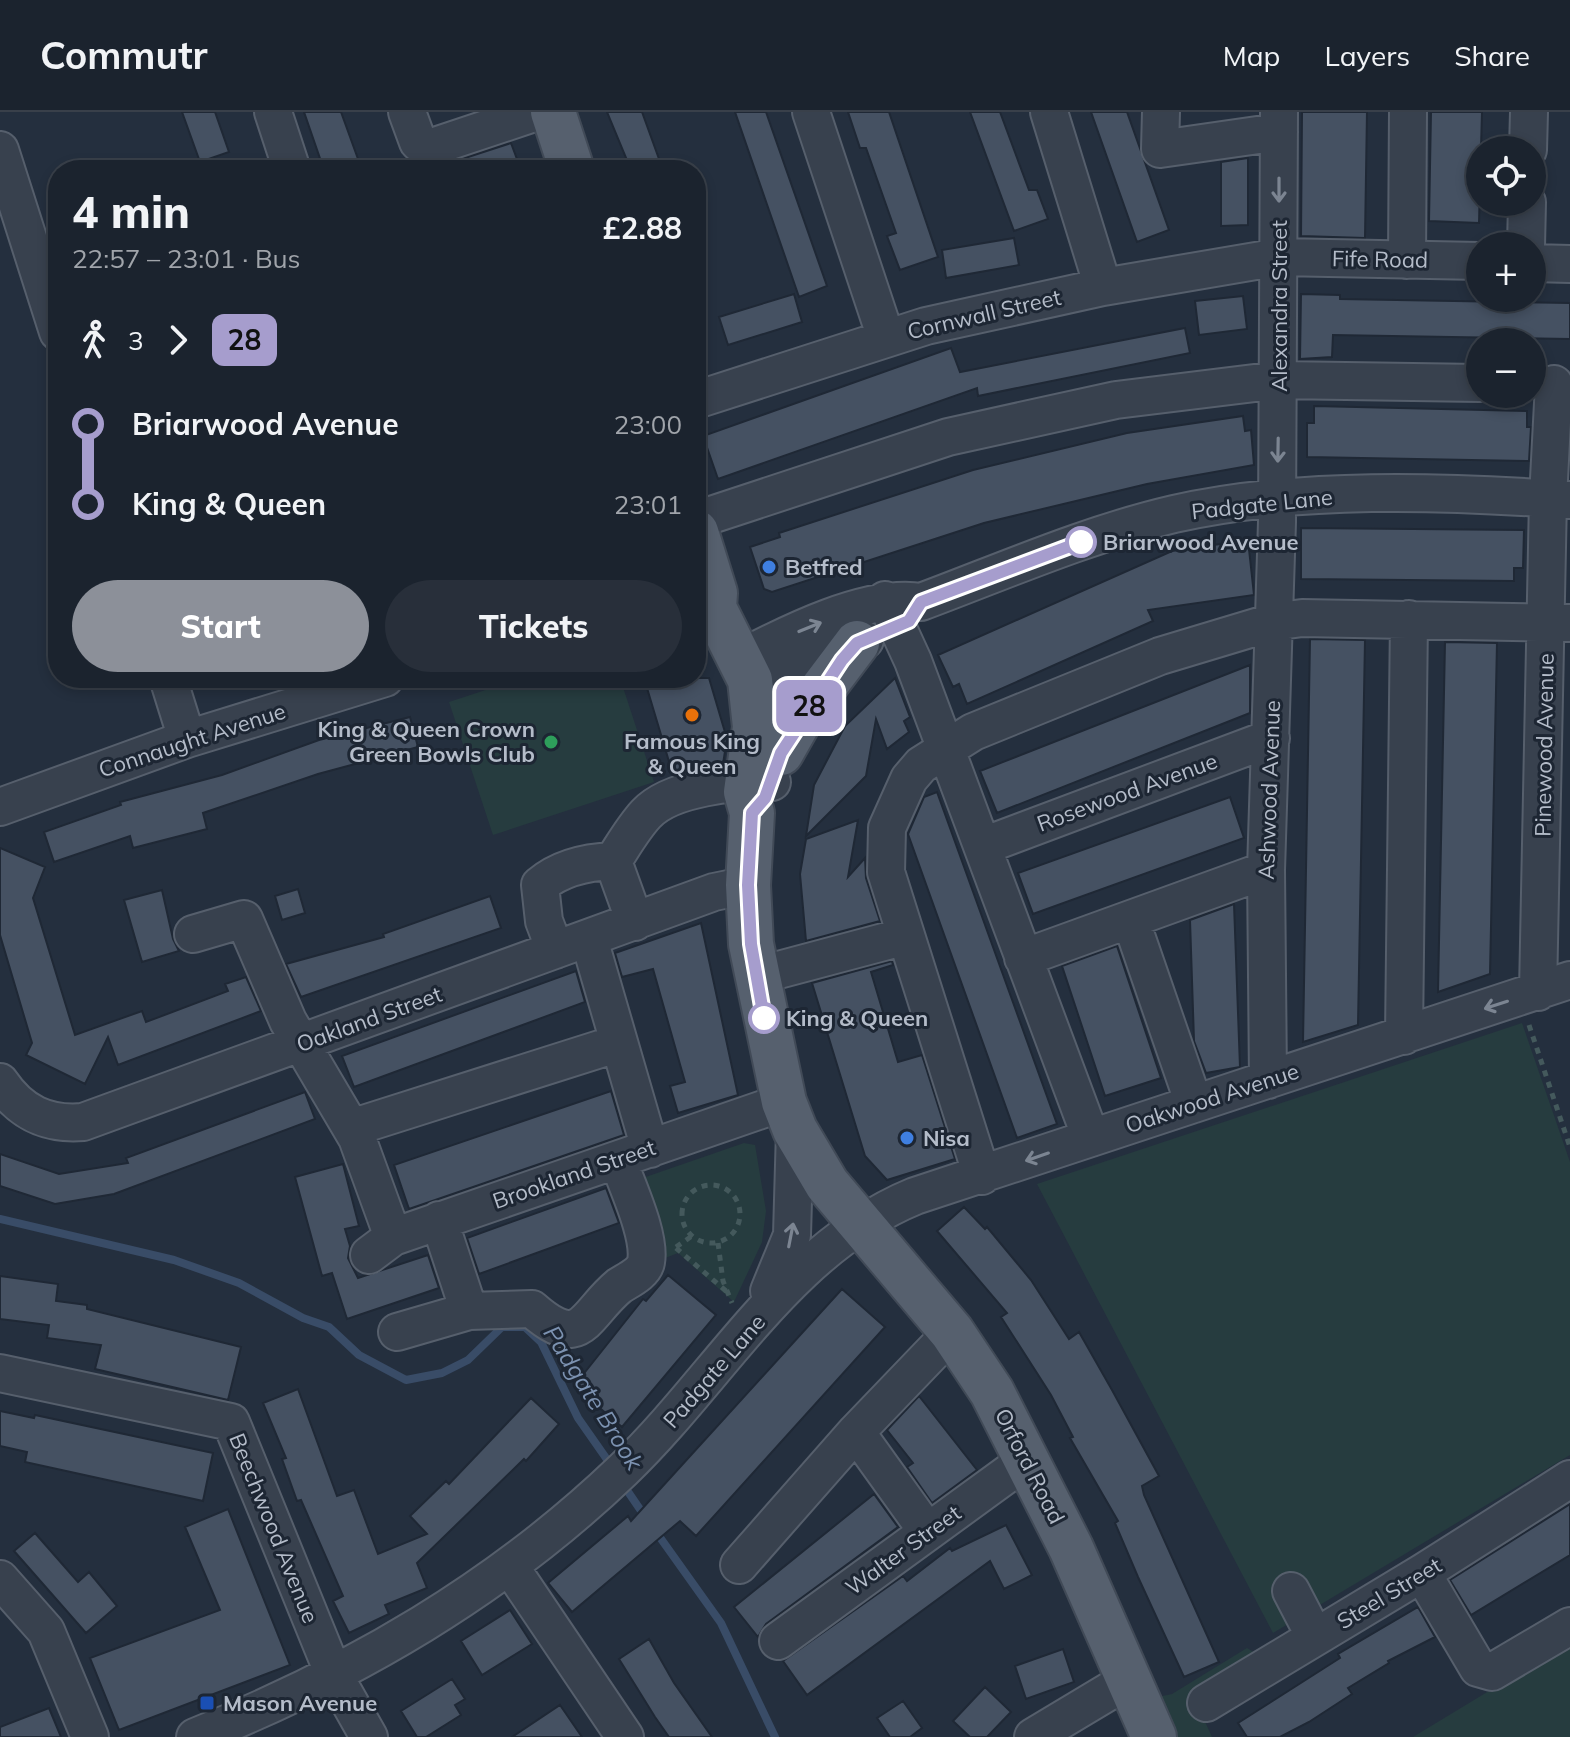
<!DOCTYPE html>
<html lang="en">
<head>
<meta charset="utf-8">
<style>
  :root { --surface:#1b232e; --page:#282f3a; --text:#f1f3f6; --muted:#a0a4aa; --line:#39404a; --accent:#8c9099 }
  body { margin:0; font-family:Mulish,sans-serif; background:var(--page); color:var(--text); height:100vh; display:flex; flex-direction:column; font-size:30px; white-space:nowrap }
  * { box-sizing:border-box; margin:0 }
  p { font-size:26px; color:var(--muted) }
  .icon { flex:none; width:44px; height:44px; fill:none; stroke:currentColor; stroke-width:2; stroke-linecap:round; stroke-linejoin:round }
  .map { position:relative; flex:1; overflow:hidden }
  .drawer { position:absolute; left:48px; top:48px; width:658px; height:528px; display:flex; flex-direction:column; background:var(--surface); border-radius:32px; box-shadow:0 4px 12px #0003,0 0 0 2px var(--line) }
  .drawer>* { flex:none }
  .badge { padding:0 16px; border-radius:12px; font-size:28px; line-height:52px }
  .tools { position:absolute; left:1466px; top:24px; display:grid; gap:16px }
  .tools a { display:grid; place-items:center; width:80px; height:80px; border-radius:50%; background:var(--surface); box-shadow:0 4px 12px #0003,0 0 0 2px var(--line); font-size:40px }
  .map>.badge { position:absolute; translate:-50% -50%; box-shadow:0 0 0 4px #fff }
  .legs { display:flex; align-items:center; gap:12px; height:88px; padding:0 24px; font-size:26px }
  .legs p { margin-inline-start:auto }
  .headline { display:flex; align-items:center; justify-content:space-between; height:136px; padding:0 24px }
  h1 { font-size:44px; font-weight:800; line-height:60px }
  .action { display:flex; gap:16px; margin-top:auto; padding:16px 24px }
  .action a { flex:1; height:92px; border-radius:48px; background:var(--accent); color:#fff; font-size:32px; font-weight:800; line-height:92px; text-align:center }
  .action a+a { background:var(--page); color:var(--text) }
  ul { padding:0 24px; list-style:none }
  li { display:flex; align-items:center; gap:28px; height:80px; font-size:30px }
  li i { display:grid; place-items:center; width:12px; height:100%; margin:0 10px; background:currentColor }
  li i::after { content:''; width:20px; height:20px; margin:-10px; border:6px solid; border-radius:50%; background:var(--surface) }
  li p { margin-inline-start:auto }
  li:first-child i { background:linear-gradient(#0000 50%,currentColor 0) }
  li:last-child i { background:linear-gradient(currentColor 50%,#0000 0) }
  header { display:flex; align-items:center; gap:48px; box-sizing:border-box; height:112px; padding:0 40px; background:var(--surface); border-bottom:2px solid var(--line) }
  header strong { font-size:38px }
  nav { display:flex; gap:44px; margin-inline-start:auto; font-size:28px }
  .map>svg:first-child { display:block }
</style>
</head>
<body>
<header>
<strong>Commutr</strong>
<nav><a>Map</a><a>Layers</a><a>Share</a></nav>
</header>
<div class="map">
<svg width="1570" height="1625" viewBox="0 0 1570 1625">
  <rect width="100%" height="100%" fill="#242f3e"/>
  <path fill="#263c3f" d="M522,566H620L654,670L493,723L449,590Z
    M1522,911L1570,1050V1343L1273,1521L1037,1072Z
    M744,1031L755,1033L766,1099L762,1130L734,1190L678,1141L660,1148L634,1069Z
    M1570,1530V1625H1413Z
    M1247,1536L1263,1546L1196,1590L1212,1625H1171L1153,1586L1172,1582Z"/>
  <g fill="none" stroke-linecap="round" stroke-linejoin="round">
    <path stroke="#394c67" stroke-width="8" d="M0,1107L174,1148L239,1171L303,1206L329,1215L359,1243L406,1268L442,1261L468,1248L502,1215H525L541,1230L578,1306L613,1356
      M622,1371L646,1406
      M654,1417L721,1511L775,1625"/>
  </g>
  <path fill="#455162" stroke="#1f2835" stroke-width="2" d="M182,0H215L229,40L200,50Z
    M304,0H341L362,58H324Z
    M607,0H642L663,58H631Z
    M735,0H766L827,174L799,185Z
    M848,0H889L938,145L900,158L887,124L896,121L866,36H860Z
    M970,0H1000L1029,78H1037L1048,107L1014,119Z
    M1091,0H1127L1169,118L1137,130Z
    M1302,0H1367L1365,126L1301,124Z
    M1431,0H1482L1479,111L1429,109Z
    M511,31L521,58H475L472,48L466,50L465,46Z
    M1248,46V113L1221,114V50Z
    M1014,126L1019,153L946,166L942,138Z
    M794,182L802,210L728,233L719,205Z
    M1301,182L1340,183V187L1570,191V227L1333,223L1332,245L1300,247Z
    M1243,184L1247,217L1199,223L1195,189Z
    M1185,216L1190,241L978,284L977,276L718,367L703,324L951,236L960,260Z
    M1314,294L1527,299V315H1531L1529,349L1307,345V311H1314Z
    M1243,304L1245,319L1251,318L1254,353L1147,372L984,411L772,480L764,477L750,435L780,425L779,421L973,358L1127,321Z
    M1301,416L1524,418L1523,456H1514V469L1301,467Z
    M1248,428L1254,483L1148,498L1153,509L967,592L959,572L953,575L938,543L1172,439Z
    M1310,527L1365,528L1358,913L1303,930Z
    M1445,530L1497,531L1490,862L1438,880Z
    M1250,553V601L997,701L980,659Z
    M644,566H709L727,627L723,652L673,663Z
    M895,566L910,605L904,609L909,620L887,637L876,607L866,664L806,724L814,673L845,614Z
    M410,605L418,635L318,662L203,701L207,717L133,736L130,724L54,750L44,720L121,693L120,690L222,663L319,628Z
    M937,680L1057,1012L1017,1026L908,722L924,685Z
    M1230,685L1244,726L1033,802L1018,761Z
    M858,708L848,765L865,746L866,766L880,809L806,829L800,762L806,727Z
    M0,736L45,755L33,786L75,923L142,899L146,910L228,879L225,872L246,865L261,899L118,953L108,925L85,972L26,943L32,931L0,823Z
    M298,777L305,801L282,808L275,784Z
    M162,778L173,827L179,839L142,850L124,788Z
    M490,784L501,816L301,885L286,852L384,825L383,822Z
    M1234,792L1240,955L1206,961L1194,929L1190,808Z
    M701,811L738,983L678,1001L670,974L685,970L653,857L622,865L615,841Z
    M1117,834L1161,966L1105,984L1062,854Z
    M892,849L893,853L871,860L898,950L922,943L955,1047L887,1068L865,1044L812,871Z
    M576,859L585,890L354,975L342,944Z
    M611,979L624,1023L409,1097L394,1053Z
    M305,980L315,1007L114,1082L55,1092L0,1074V1042L59,1062L128,1051L126,1046Z
    M343,1052L359,1114L345,1117L350,1134L348,1146L358,1166L428,1143L439,1176L347,1207L332,1161L322,1164L295,1065Z
    M606,1076L619,1111L479,1162L467,1126Z
    M964,1095L985,1117L987,1115L1031,1168L1069,1227L1079,1220L1112,1278L1159,1364L1142,1374L1144,1383L1219,1550L1184,1565L1138,1465L1115,1411L1118,1409L1070,1326L1073,1325L1051,1283L1001,1205L1007,1201L937,1119Z
    M668,1163L716,1203L622,1315L574,1274L643,1187L646,1189Z
    M0,1164L58,1172L56,1189L87,1193V1197L241,1235L228,1288L95,1257L101,1233L47,1226L49,1213L0,1207Z
    M842,1177L885,1215L696,1424L680,1409L572,1500L548,1471L628,1404L631,1409Z
    M298,1277L337,1384L354,1378L378,1442L427,1422L410,1404L446,1369L449,1372L531,1286L559,1312L526,1349L524,1347L417,1451L427,1476L385,1493L389,1502L349,1521L333,1489L343,1484L301,1388L297,1389L282,1347L286,1346L263,1291Z
    M919,1284L977,1358L932,1391L907,1355L913,1351L887,1318Z
    M0,1299L34,1306L35,1303L213,1341L203,1389L25,1350L27,1340L0,1334Z
    M874,1382L898,1415L766,1512L758,1525L734,1495Z
    M1570,1392V1443L1471,1503L1450,1468Z
    M228,1397L290,1553L119,1618L90,1546L220,1498L185,1415Z
    M1006,1413L1032,1463L1004,1477L990,1449L807,1583L783,1549L903,1464L907,1469L950,1436L952,1439Z
    M35,1421L78,1470L89,1460L117,1494L86,1521L14,1439Z
    M1418,1495L1435,1525L1388,1549L1389,1551L1348,1576L1352,1582L1309,1610L1280,1625H1247L1238,1611L1340,1546L1338,1542Z
    M510,1498L532,1532L482,1563L461,1529Z
    M649,1527L674,1571L712,1625H669L655,1605L619,1547Z
    M1063,1537L1074,1570L1026,1587L1015,1554Z
    M452,1567L465,1587L455,1593L461,1603L426,1625H417L401,1599Z
    M985,1575L1011,1600L987,1625H970L953,1609Z
    M903,1589L922,1616L910,1625H890L877,1606Z
    M560,1593L582,1625H512Z
    M49,1596L61,1625H0V1615Z"/>
  <g fill="none" stroke-linecap="round" stroke-linejoin="round">
    <g stroke="#565f6c" stroke-width="40">
      <path id="minor" d="M273,0L292,58
        M407,0L418,30L426,37L537,0
        M811,0L886,226
        M1049,0L1103,175
        M1161,0L1160,37L1279,20
        M0,38L58,220
        M1528,38L1529,0
        M1526,134L1527,90
        M1407,148L1408,0
        M1532,151L1570,152
        M696,288L926,214L1103,175L1279,145L1480,149
        M696,408L948,325L1116,288L1279,268L1480,271
        M885,488L913,549L1091,1026
        M739,547C787,522 868,481 921,490C1004,459 1088,422 1174,402C1297,374 1445,379 1570,388
        M168,566L187,627
        M750,568L865,528
        M0,695L187,627L385,566
        M983,734L1271,626
        M613,749C623,734 633,716 646,702C671,675 737,669 772,670
        M1131,809L1194,992
        M193,822L244,807L288,909L357,1026L393,1125
        M589,827L650,1037
        M555,838L544,809L540,773C560,756 587,750 613,749L635,810
        M1023,846L1266,758
        M756,864L906,824
        M1538,880L1548,386L1554,272
        M1404,924L1409,507
        M1268,968L1266,758L1277,410L1279,0
        M0,970C21,1001 47,1013 83,1010L714,780L748,773
        M351,1016L619,931
        M982,1064L886,760L887,716L909,667L921,653L973,620L1160,544L1273,510L1302,506L1570,511
        M439,1108L469,1199
        M369,1143L393,1125L784,990
        M769,1179L792,1123L795,1018
        M397,1220L469,1199L532,1197C582,1241 584,1203 619,1174C628,1168 644,1161 646,1150C651,1124 627,1074 618,1048
        M0,1261L231,1310L334,1563L369,1625
        M856,1320L952,1220
        M739,1453L856,1320L927,1419
        M511,1456L625,1625
        M1422,1461L1478,1556L1492,1560L1570,1514
        M0,1467L46,1519L90,1625
        M1291,1479L1315,1525
        M778,1529L1028,1347
        M1206,1591L1422,1461L1570,1367
        M195,1625C354,1561 499,1477 623,1358C719,1266 788,1136 915,1084L1570,868
        M1033,1625L1128,1568"/>
    </g>
    <g stroke="#414a57" stroke-width="48">
      <path id="major" d="M553,0L572,58
        M696,420L715,481L714,496L750,568L755,615L746,680L752,701L748,773L751,832L784,990L795,1018L827,1072L952,1220L992,1280L1071,1436L1154,1625
        M781,641L802,604L857,531"/>
    </g>
    <path stroke="#44595c" stroke-width="5" stroke-dasharray="6 6" stroke-linecap="butt" d="M1529,913L1570,1035
      M682 1102a29 29 0 1 1 58 0a29 29 0 1 1-58 0Z
      M718,1131L723,1169L732,1191
      M676,1135L692,1124
      M676,1136L726,1179"/>
    <use href="#minor" stroke="#38414e" stroke-width="36"/>
    <use href="#major" stroke="#56606e" stroke-width="44"/>
  </g>
  <defs><path id="oneway-shaft" d="M-6 0H5M1.5-3L5.5 0L1.5 3" fill="none" stroke-width="1.6" stroke-linecap="round" stroke-linejoin="round" transform="scale(2)"/></defs>
  <g stroke="#7c8592">
    <use href="#oneway-shaft" transform="translate(1279 78) rotate(90)"/>
    <use href="#oneway-shaft" transform="translate(1278 338) rotate(91)"/>
    <use href="#oneway-shaft" transform="translate(810 515) rotate(-22)"/>
    <use href="#oneway-shaft" transform="translate(1496 893) rotate(162)"/>
    <use href="#oneway-shaft" transform="translate(1037 1045) rotate(161)"/>
    <use href="#oneway-shaft" transform="translate(791 1123) rotate(-79)"/>
  </g>
  <g fill="none" stroke-linecap="round" stroke-linejoin="round">
    <g stroke="#fff" stroke-width="18">
      <path id="line-1" d="M764,906L751,832L748,773L752,701L765,686L781,641L842,548L857,531L909,509L921,490L1081,430"/>
    </g>
    <use href="#line-1" stroke="#a69dcd" stroke-width="12"/>
  </g>
  <g fill="#fff" stroke="#a69dcd" stroke-width="4">
    <circle cx="1081" cy="430" r="14"/>
    <circle cx="764" cy="906" r="14"/>
  </g>
  <g fill="#3f7fe0" stroke="#1d2633" stroke-width="3">
    <circle cx="769" cy="455" r="8"/>
    <circle cx="907" cy="1026" r="8"/>
  </g>
  <circle fill="#e8710a" stroke="#1d2633" stroke-width="3" cx="692" cy="603" r="8"/>
  <circle fill="#2e9e5b" stroke="#1d2633" stroke-width="3" cx="551" cy="630" r="8"/>
  <rect fill="#1a4fb4" stroke="#1d2633" stroke-width="3" x="199" y="1583" width="16" height="16" rx="4"/>
  <g text-anchor="middle" stroke-width="6" stroke-linejoin="round" paint-order="stroke">
    <g font-size="22" fill="#b4bcc9" stroke="#1d2633">
      <text transform="translate(1380 147) rotate(1)" y="8">Fife Road</text>
      <text transform="translate(1279 194) rotate(-90)" y="8">Alexandra Street</text>
      <text transform="translate(984 202) rotate(-13)" y="8">Cornwall Street</text>
      <text transform="translate(1262 392) rotate(-6)" y="8">Padgate Lane</text>
      <text transform="translate(192 628) rotate(-18)" y="8">Connaught Avenue</text>
      <text transform="translate(1544 633) rotate(-89)" y="8">Pinewood Avenue</text>
      <text transform="translate(1269 678) rotate(-88)" y="8">Ashwood Avenue</text>
      <text transform="translate(1127 680) rotate(-20)" y="8">Rosewood Avenue</text>
      <text transform="translate(369 907) rotate(-20)" y="8">Oakland Street</text>
      <text transform="translate(1212 986) rotate(-18)" y="8">Oakwood Avenue</text>
      <text transform="translate(574 1062) rotate(-19)" y="8">Brookland Street</text>
      <text transform="translate(714 1259) rotate(-49)" y="8">Padgate Lane</text>
      <text transform="translate(1030 1354) rotate(63)" y="8">Orford Road</text>
      <text transform="translate(274 1416) rotate(68)" y="8">Beechwood Avenue</text>
      <text transform="translate(903 1438) rotate(-36)" y="8">Walter Street</text>
      <text transform="translate(1389 1481) rotate(-31)" y="8">Steel Street</text>
    </g>
    <g font-size="22" font-weight="bold" fill="#b4bcc9" stroke="#1d2633" text-anchor="start">
      <text x="1103" y="438">Briarwood Avenue</text>
      <text x="786" y="914">King &amp; Queen</text>
    </g>
    <g font-size="22" font-weight="bold" fill="#b4bcc9" stroke="#1d2633" text-anchor="start">
      <text x="785" y="463">Betfred</text>
      <text x="535" y="625" text-anchor="end">King &amp; Queen Crown<tspan x="535" dy="25">Green Bowls Club</tspan></text>
      <text x="692" y="637" text-anchor="middle">Famous King<tspan x="692" dy="25">&amp; Queen</tspan></text>
      <text x="923" y="1034">Nisa</text>
      <text x="223" y="1599">Mason Avenue</text>
    </g>
    <g font-size="24" font-style="italic" fill="#7c92b1" stroke="#1d2633">
      <text transform="translate(593 1286) rotate(58)" y="8">Padgate Brook</text>
    </g>
  </g>
</svg>
<div class="tools">
<a><svg class="icon" aria-label="locate" viewBox="0 0 24 24"><circle cx="12" cy="12" r="6"/><path d="M12 2v4M12 18v4M2 12h4M18 12h4"/></svg></a>
<a>+</a>
<a>−</a>
</div>
<b class="badge" style="left:809px;top:594px;background:#a69dcd;color:#111">28</b>
<section class="drawer">
<div class="headline"><div><h1>4 min</h1><p>22:57 – 23:01 · Bus</p></div><b>£2.88</b></div>
<div class="legs"><svg class="icon" aria-label="walk" viewBox="0 0 24 24"><circle cx="13" cy="4" r="2"/><path d="M13 8l-2 6 4 7M11 14l-3 7M7 12l3-4h3l4 4"/></svg>3<svg class="icon" aria-label="forward" viewBox="0 0 24 24"><path d="M9 5l7 7-7 7"/></svg><b class="badge" style="background:#a69dcd;color:#111">28</b></div>
<ul>
<li><i style="color:#a69dcd"></i><b>Briarwood Avenue</b><p>23:00</p></li>
<li><i style="color:#a69dcd"></i><b>King &amp; Queen</b><p>23:01</p></li>
</ul>
<div class="action"><a>Start</a><a>Tickets</a></div>
</section>
</div>
</body>
</html>
